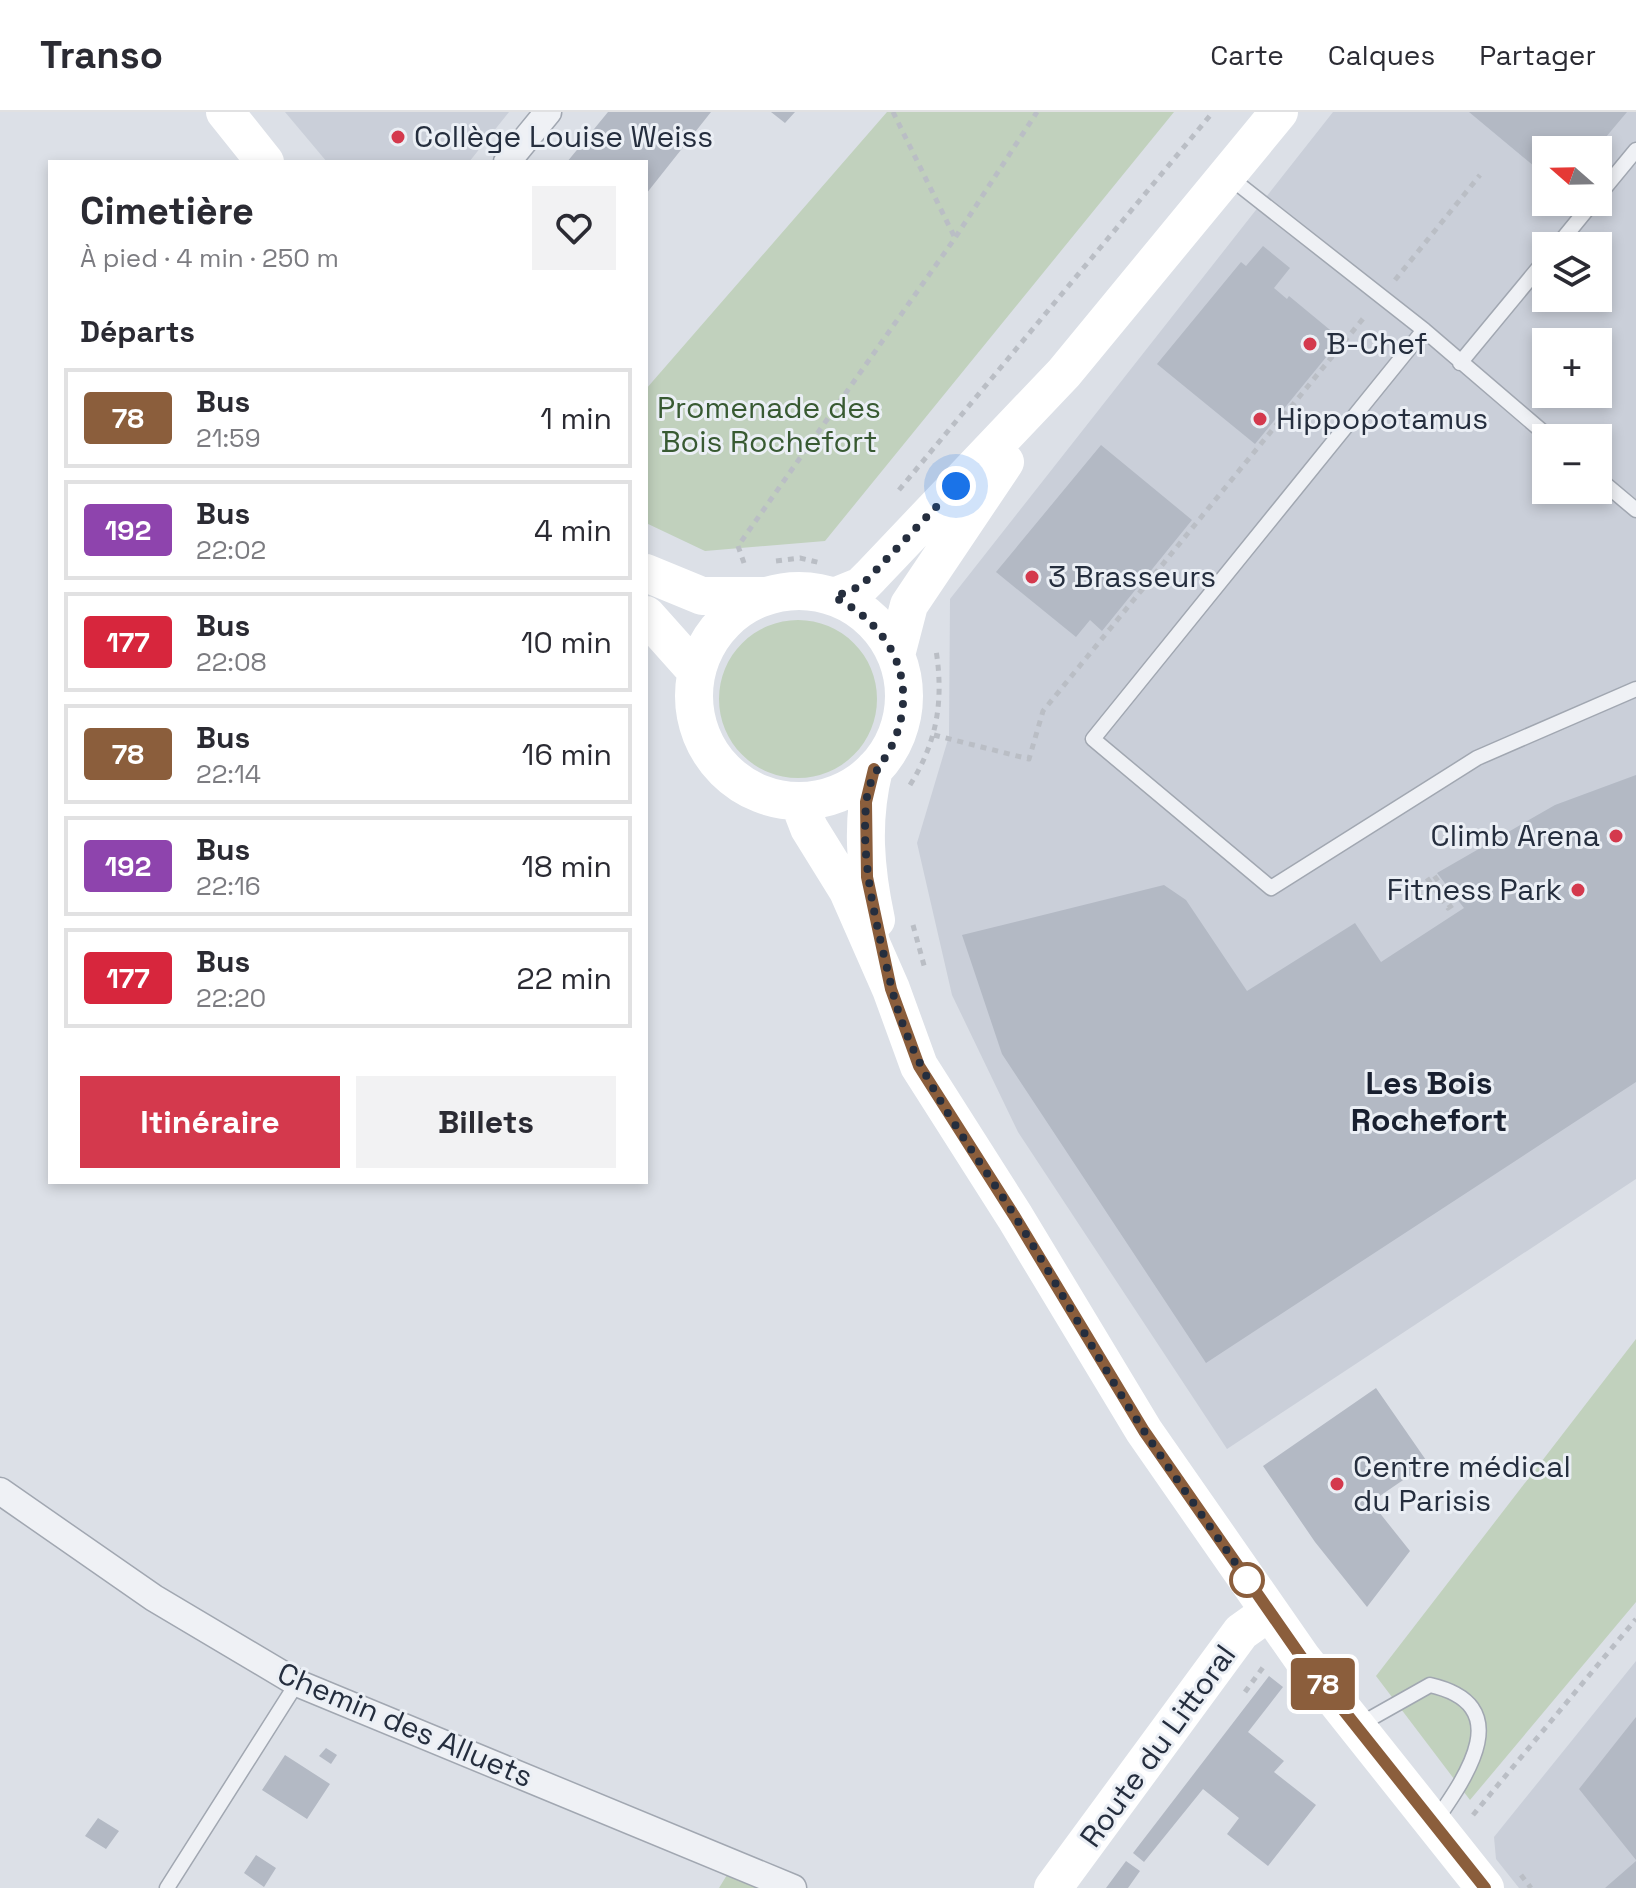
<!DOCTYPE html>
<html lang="fr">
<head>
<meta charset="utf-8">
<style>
  :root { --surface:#fff; --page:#f2f2f3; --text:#2b2b33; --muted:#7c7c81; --line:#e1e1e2; --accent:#d4394d }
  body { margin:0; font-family:"Space Grotesk",sans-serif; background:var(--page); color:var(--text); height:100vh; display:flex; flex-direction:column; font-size:30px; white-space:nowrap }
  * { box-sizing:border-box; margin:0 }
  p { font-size:26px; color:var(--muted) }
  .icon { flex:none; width:44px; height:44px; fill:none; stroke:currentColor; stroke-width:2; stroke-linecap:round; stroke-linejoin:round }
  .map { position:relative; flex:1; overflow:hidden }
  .panel { position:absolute; left:48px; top:48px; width:600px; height:1024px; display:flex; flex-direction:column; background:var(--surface); border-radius:0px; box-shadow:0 4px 12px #0003 }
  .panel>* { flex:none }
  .badge { padding:0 16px; border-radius:6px; font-size:28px; line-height:52px }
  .needle { width:52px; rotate:290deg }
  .tools { position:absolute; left:1532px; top:24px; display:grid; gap:16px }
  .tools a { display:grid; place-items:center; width:80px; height:80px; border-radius:0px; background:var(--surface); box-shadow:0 4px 12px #0003; font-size:40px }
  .you { position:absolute; width:40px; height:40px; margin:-20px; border:6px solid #fff; border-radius:50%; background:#1a73e8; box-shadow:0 0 0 12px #1a73e833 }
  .map>.badge { position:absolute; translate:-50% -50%; box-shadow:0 0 0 4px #fff }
  h2 { padding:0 32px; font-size:30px; line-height:72px }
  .round { display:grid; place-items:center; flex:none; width:84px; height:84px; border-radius:0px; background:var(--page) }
  .headline { display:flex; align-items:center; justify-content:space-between; height:136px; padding:0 32px }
  h1 { font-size:38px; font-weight:700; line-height:60px }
  .cta { display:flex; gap:16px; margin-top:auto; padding:16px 32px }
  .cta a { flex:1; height:92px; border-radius:0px; background:var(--accent); color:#fff; font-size:32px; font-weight:700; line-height:92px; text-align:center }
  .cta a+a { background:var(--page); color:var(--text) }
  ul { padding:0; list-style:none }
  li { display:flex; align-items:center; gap:24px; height:100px; margin:0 16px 12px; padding:0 16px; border:4px solid var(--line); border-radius:0px }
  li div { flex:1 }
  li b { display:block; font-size:30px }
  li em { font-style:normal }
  li .badge { min-width:88px; font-weight:700; text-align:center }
  header { display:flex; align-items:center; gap:48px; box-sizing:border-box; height:112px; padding:0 40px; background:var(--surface); border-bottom:2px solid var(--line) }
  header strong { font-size:38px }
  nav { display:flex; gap:44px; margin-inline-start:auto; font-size:28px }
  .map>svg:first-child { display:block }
</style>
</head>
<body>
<header>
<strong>Transo</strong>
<nav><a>Carte</a><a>Calques</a><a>Partager</a></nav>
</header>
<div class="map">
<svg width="1636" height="1776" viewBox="0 0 1636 1776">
  <rect width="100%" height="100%" fill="#dce0e7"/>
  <path fill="#cacfd9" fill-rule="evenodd" d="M285,0H509L469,50H327Z
    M1333,0H1636V1067L1227,1337L1018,1020L952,883L917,731L949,624L950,487ZM1546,38H1598V90H1546ZM1546,134H1598V186H1546ZM1546,230H1598V282H1546ZM1546,326H1598V378H1546Z
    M1636,1549V1776H1519L1496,1747L1494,1725Z"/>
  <path fill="#c1d1bd" d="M887,0H1174L825,429L705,439L646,411V277Z
    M719 587a79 79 0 1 1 158 0a79 79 0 1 1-158 0Z
    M1636,1227V1490L1470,1688L1376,1564Z
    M730,1758L767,1776H719Z"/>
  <path fill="#b3b9c4" d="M608,0H711L646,82V50H567Z
    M771,0H795L785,11Z
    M1469,0H1627L1595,38H1546V64Z
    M1263,134L1290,156L1274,176L1287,187L1289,184L1341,227L1255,332L1157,252L1241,150L1246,154Z
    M1101,333L1192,408L1102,519L1090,508L1076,525L996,460Z
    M1636,663V970L1206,1251L1002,942L962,823L1164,773L1186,788L1247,879L1355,811L1381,850L1464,796L1437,761L1555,693Z
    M1376,1276L1428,1351L1371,1390L1410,1439L1367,1495L1315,1430L1263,1354Z
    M1269,1564L1283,1575L1248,1620L1284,1649L1274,1660L1316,1693L1268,1754L1227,1722L1239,1706L1203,1677L1144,1750L1133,1741Z
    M1636,1605V1748L1579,1677Z
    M326,1636L337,1643L331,1652L319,1644Z
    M285,1643L330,1672L307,1707L262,1678Z
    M98,1706L119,1719L106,1737L85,1724Z
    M256,1743L276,1756L264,1775L244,1761Z
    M1126,1749L1140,1759L1128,1776H1106Z
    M1636,1749V1776H1605Z"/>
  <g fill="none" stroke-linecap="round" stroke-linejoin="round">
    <g stroke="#a1a7b1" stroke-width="17">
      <path id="lane" d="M1228,64L1424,218L1550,326
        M1598,84L1636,38
        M1557,134L1593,90
        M1424,218L1093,627L1271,776L1477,646L1636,577
        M1460,251L1546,147
        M1598,366L1636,398
        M1359,1613L1430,1573C1518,1593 1466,1665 1434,1711
        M167,1776L297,1571"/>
    </g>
    <g stroke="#a1a7b1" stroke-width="29">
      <path id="street" d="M507,50L548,0
        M0,1379L154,1486L297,1571L793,1776"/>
    </g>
    <path stroke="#babec5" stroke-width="5" stroke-dasharray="6 6" stroke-linecap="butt" d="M893,0L955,126
      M1395,168L1480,63
      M899,378L1213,0
      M776,449L800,446L821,451
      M744,451L738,434L955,126L1037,0
      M934,623L1029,647L1043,599L1366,203
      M910,673C937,630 944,589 936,538
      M1427,766L1448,796L1454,792L1433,762
      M913,813L925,857
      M1245,1580L1264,1554
      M1473,1703L1636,1507
      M1521,1763L1531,1776"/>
    <use href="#lane" stroke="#eff1f5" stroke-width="14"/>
    <use href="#street" stroke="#eff1f5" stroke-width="26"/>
    <path stroke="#fff" stroke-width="38" d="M225,0L265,50
      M646,461L702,484H765
      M694 584a105 105 0 1 1 210 0a105 105 0 1 1-210 0Z
      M834,485L861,474L870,465L1064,261L1279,0
      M646,503L696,559
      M896,543L909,493L1005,350
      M874,657C861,709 865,756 876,808
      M799,690L809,716L848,779L891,877L919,954L1015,1105L1144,1319L1302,1546L1485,1776
      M1053,1776L1241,1520L1269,1500"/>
  </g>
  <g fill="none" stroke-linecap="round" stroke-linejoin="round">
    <g stroke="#fff" stroke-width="18">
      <path id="line" d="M874,657L866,690L867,765L891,877L919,954L1015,1105L1144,1319L1302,1546L1485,1776"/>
    </g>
    <use href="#line" stroke="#8b5e3c" stroke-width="12"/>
    <path stroke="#252e3e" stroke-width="8" stroke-dasharray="0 14.4" d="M956,374L861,474L834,485C891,514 919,568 894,629C883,654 868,662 866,694C861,755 877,814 891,873C911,960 970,1032 1016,1106C1060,1176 1099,1250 1144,1319C1177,1369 1213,1418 1247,1468"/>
  </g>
  <g fill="#d4394d" stroke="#ebeff5" stroke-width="3">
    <circle cx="398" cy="25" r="8"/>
    <circle cx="1310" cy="232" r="8"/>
    <circle cx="1260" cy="307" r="8"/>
    <circle cx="1032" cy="465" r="8"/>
    <circle cx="1616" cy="724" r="8"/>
    <circle cx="1578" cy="778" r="8"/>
    <circle cx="1337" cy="1372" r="8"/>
  </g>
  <circle fill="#fff" stroke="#8b5e3c" stroke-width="4" cx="1247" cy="1468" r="16"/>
  <g text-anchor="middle" stroke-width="6" stroke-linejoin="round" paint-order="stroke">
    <g font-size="30" fill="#252e3e" stroke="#ebeff5" text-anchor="start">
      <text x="414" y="35">Collège Louise Weiss</text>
      <text x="1326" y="242">B-Chef</text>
      <text x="1276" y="317">Hippopotamus</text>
      <text x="1048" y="475">3 Brasseurs</text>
      <text x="1600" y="734" text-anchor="end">Climb Arena</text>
      <text x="1562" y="788" text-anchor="end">Fitness Park</text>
      <text x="1353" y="1365">Centre médical<tspan x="1353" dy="34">du Parisis</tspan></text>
    </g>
    <g font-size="30" fill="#385a32" stroke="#ebeff5">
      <text x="769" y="306">Promenade des<tspan x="769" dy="34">Bois Rochefort</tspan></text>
    </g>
    <g font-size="30" fill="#252e3e" stroke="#ebeff5">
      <text transform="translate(405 1613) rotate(23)" y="10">Chemin des Alluets</text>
      <text transform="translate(1158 1634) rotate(-54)" y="10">Route du Littoral</text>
    </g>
    <g font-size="32" font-weight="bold" fill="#181f2f" stroke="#ebeff5">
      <text x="1429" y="982">Les Bois<tspan x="1429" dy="37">Rochefort</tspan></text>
    </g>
  </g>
</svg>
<div class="tools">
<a><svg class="needle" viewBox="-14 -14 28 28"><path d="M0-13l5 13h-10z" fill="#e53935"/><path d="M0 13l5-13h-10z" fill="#7c7c81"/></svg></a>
<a><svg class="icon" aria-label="layers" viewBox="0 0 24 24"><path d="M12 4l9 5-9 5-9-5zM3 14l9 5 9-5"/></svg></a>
<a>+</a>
<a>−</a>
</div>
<div class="you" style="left:956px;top:374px"></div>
<b class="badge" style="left:1323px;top:1572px;background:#8b5e3c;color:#fff">78</b>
<section class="panel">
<div class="headline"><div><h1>Cimetière</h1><p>À pied · 4 min · 250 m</p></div><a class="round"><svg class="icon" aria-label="heart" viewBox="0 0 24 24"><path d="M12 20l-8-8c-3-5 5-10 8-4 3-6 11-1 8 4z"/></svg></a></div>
<h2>Départs</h2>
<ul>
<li><span class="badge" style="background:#8b5e3c;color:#fff">78</span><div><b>Bus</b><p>21:59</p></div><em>1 min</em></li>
<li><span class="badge" style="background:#8e44ad;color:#fff">192</span><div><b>Bus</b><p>22:02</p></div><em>4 min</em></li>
<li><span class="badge" style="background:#d7263d;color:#fff">177</span><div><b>Bus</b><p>22:08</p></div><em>10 min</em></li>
<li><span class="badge" style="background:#8b5e3c;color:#fff">78</span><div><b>Bus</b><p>22:14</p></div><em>16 min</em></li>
<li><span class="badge" style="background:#8e44ad;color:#fff">192</span><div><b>Bus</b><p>22:16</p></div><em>18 min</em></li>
<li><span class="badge" style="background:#d7263d;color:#fff">177</span><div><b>Bus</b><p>22:20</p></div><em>22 min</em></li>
</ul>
<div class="cta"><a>Itinéraire</a><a>Billets</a></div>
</section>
</div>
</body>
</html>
